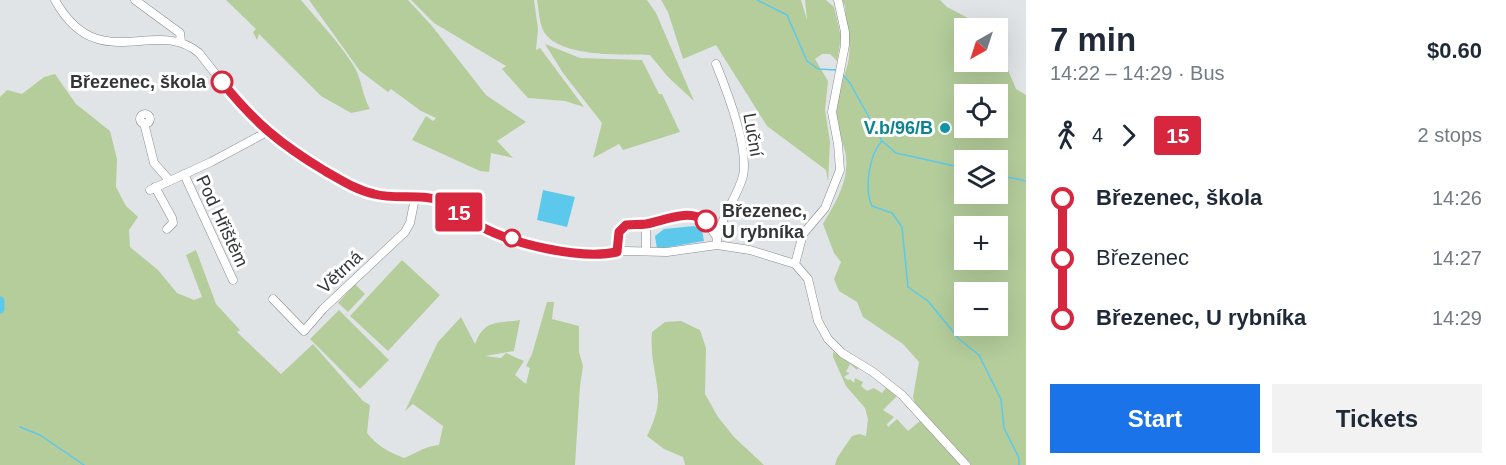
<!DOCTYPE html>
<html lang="en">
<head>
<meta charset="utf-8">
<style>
  :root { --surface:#fff; --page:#f2f2f3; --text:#1f2937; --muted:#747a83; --accent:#1a73e8 }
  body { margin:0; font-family:Helvetica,sans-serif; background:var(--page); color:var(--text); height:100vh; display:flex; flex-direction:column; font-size:22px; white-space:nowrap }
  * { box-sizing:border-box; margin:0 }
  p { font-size:20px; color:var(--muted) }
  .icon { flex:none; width:33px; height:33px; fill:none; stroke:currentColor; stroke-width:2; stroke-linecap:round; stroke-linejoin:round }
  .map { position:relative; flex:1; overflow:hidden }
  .side { display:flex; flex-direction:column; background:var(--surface); width:480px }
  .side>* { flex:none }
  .badge { padding:0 12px; border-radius:4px; font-size:21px; line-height:39px }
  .needle { width:39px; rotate:219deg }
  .tools { position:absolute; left:954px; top:18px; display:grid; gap:12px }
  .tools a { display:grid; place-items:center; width:54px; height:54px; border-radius:0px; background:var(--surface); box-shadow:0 6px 24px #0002; font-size:30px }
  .map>.badge { position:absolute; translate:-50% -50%; box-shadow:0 0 0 3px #fff }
  .legs { display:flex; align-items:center; gap:9px; height:66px; padding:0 24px; font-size:20px }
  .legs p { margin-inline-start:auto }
  .head { display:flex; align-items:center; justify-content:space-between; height:102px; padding:0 24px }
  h1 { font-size:33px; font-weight:600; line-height:45px }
  .primary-button { display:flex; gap:12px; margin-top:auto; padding:12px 24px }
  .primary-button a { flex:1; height:69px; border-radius:0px; background:var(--accent); color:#fff; font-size:24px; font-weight:600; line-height:69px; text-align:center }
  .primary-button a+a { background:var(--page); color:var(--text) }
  ul { padding:0 24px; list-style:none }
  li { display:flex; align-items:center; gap:21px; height:60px; font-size:22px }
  li i { display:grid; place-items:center; width:9px; height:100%; margin:0 8px; background:currentColor }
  li i::after { content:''; width:15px; height:15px; margin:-8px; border:4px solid; border-radius:50%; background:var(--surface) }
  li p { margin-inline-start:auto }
  li:first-child i { background:linear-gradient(#0000 50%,currentColor 0) }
  li:last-child i { background:linear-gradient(currentColor 50%,#0000 0) }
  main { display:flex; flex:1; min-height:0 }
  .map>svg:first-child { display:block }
</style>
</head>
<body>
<main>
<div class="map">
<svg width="1026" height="465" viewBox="0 0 1026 465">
  <rect width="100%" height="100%" fill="#e1e4e7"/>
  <path fill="#b4cd9b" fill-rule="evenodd" d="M226,0H301C319,22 339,42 354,66C362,80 362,95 370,109L351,113L321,96L259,34L257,40L253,32L256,29Z
    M309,0H408L432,26L486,95L526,122L497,141L513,158L491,153L489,172L480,171L412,140L426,116L433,121L436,118L421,111L391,89L388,92L360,71Z
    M411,0H534L538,29L536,50L540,48L584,107L565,101L528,98L502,69L506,66L434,23Z
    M537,0H647L656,13L694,101L668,77L650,55C623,54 560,58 544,32C539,23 539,10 537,0Z
    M661,0H801L807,20L805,0H826L834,7L841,37L837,61L830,54H822L815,59L828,81L825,110L830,142L828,182L826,170L767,126L716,45L683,59L668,12Z
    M842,0H940L947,7L987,28H964V62H998V46L1016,89L1026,95V465H969L915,404L913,397L919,362L903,344L863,317L857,302L839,291L834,279L841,262L834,253L823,224C836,202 851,178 845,151C841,136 835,121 836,106C837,88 847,74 849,57C851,41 846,22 845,6ZM964,94H998V128H964ZM964,160H998V194H964ZM964,226H998V260H964ZM964,292H998V326H964Z
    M545,44L580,58L642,60L659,94H662L680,132L623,150L619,144L593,158L602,123L563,73Z
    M55,74L76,104L110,131L117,159L116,187L126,206L138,217L129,230L130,247L158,270L177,293L194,300L202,297L186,255L196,250L216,304L240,330L237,332L281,374L313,344L363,401L370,405L367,433C377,446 389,452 404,458C417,453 425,446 439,445L443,426L413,404L405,411L438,342L461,317L475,344C485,319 496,324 520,320L514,351L485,356L501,358L506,353L524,361L515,375L526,384L530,368L526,366L532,354L547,302H554L552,319L579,326V352L583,366L580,386L575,465H0V97L7,90L22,94L44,77Z
    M402,260L440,295L388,351L350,316Z
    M355,284L365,294L348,312L338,303Z
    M339,310L389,360L360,389L310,339Z
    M681,321L700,330L706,348L705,394L718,417L734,437L764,465H685L683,457L664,449L647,436C653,424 659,409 658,394C656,371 650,358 652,332L665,322Z
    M833,352L858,368L857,370L850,364L846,372L850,373L844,377L848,380L850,379L854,383L855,378L863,382L861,386L867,391L874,388L882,393L886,388L878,380L897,396L883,410L894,417L887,424L888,427L897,419L908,431L920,421L924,423L962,465H835L837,458L852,436L859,434L866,436L868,419L865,408L846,386L833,357Z"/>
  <path fill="#5cc9ec" d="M543,190L575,197L567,227L537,220Z
    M694,226L702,230L704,241L657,249L655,236L664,229Z"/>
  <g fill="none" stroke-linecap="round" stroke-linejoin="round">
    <path stroke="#5cc9ec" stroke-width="1.5" d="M757,0L787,15L807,61L818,69L837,70
      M843,75L850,83L882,141C869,154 864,190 872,206L892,213L902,227L908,287L928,301L959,339L979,355L1001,399L1004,428L1019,458V465
      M882,141L896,153L964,168
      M998,175L1026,181
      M20,427L40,435L84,465"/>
    <path stroke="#5cc9ec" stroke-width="9" d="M0,301V309"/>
    <g stroke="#878a8c" stroke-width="9">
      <path id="minor" d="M55,0C98,78 156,16 199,53L245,111L278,141L348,184L373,194L436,199L449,204L489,230L556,251L578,255L625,251L667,252L717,245L750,250L795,264L808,279L818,321L828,339L842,353L873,372L902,395L966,465
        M135,0L180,33L181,42
        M716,64C727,91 749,148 743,176C738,196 715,227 717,245
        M140 119a5 5 0 1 1 10 0a5 5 0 1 1-10 0Z
        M144,123L154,163L170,181
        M184,174L233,280
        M155,187L172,218L173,223L167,229
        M150,190L211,162L267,132
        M646,251V224C658,220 694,211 705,219C709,223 712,231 716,236
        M617,252L619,232L623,226L646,224
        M795,264L803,234L825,208L840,170L838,144L832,112L845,45V32L838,0
        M273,299L304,331L323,309L405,232L410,223L415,198"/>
    </g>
    <use href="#minor" stroke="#fff" stroke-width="8"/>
  </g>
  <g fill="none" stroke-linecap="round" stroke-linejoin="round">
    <g stroke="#fff" stroke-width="14">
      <path id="line-1" d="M222,82C255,123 280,144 325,171C341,180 356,190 374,194C396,200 421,193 442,201C456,206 467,219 480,226C513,244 580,260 617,252L619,232L626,225C633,224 639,225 646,224C664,221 688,208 706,221"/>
    </g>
    <use href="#line-1" stroke="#d7263d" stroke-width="9"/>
  </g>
  <g fill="#fff" stroke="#d7263d" stroke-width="3">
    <circle cx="222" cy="82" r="10"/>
    <circle cx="706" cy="221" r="10"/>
    <circle cx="512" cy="238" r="8"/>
  </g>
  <circle fill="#0f9aa8" stroke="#fff" stroke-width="2" cx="945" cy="128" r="6"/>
  <g text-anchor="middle" stroke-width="6" stroke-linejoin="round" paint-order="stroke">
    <g font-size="18" font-weight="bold" fill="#343536" stroke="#fff" text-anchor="end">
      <text x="206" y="88">Březenec, škola</text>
      <text x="722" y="217" text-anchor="start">Březenec,<tspan x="722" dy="21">U rybníka</tspan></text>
    </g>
    <g font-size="18" font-weight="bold" fill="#0d838f" stroke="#fff" text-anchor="end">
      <text x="933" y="134">V.b/96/B</text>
    </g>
    <g font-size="18" fill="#343536" stroke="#fff">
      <text transform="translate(753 135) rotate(80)" y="6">Luční</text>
      <text transform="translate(222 221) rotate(65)" y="6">Pod Hřištěm</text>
      <text transform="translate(340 272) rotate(-43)" y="6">Větrná</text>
    </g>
  </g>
</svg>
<div class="tools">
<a><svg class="needle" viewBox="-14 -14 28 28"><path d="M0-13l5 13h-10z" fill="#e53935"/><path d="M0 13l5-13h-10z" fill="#747a83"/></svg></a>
<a><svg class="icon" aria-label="locate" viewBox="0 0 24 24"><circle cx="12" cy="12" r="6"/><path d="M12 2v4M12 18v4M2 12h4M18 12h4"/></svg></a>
<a><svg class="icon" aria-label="layers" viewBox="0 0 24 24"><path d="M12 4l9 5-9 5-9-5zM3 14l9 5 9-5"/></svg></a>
<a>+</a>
<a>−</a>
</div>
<b class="badge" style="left:459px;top:212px;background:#d7263d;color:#fff">15</b>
</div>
<section class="side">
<div class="head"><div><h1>7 min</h1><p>14:22 – 14:29 · Bus</p></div><b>$0.60</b></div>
<div class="legs"><svg class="icon" aria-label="walk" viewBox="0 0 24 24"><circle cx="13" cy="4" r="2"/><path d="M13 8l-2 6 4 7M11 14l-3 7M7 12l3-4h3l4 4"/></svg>4<svg class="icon" aria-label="forward" viewBox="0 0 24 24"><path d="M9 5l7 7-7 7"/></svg><b class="badge" style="background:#d7263d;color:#fff">15</b><p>2 stops</p></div>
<ul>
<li><i style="color:#d7263d"></i><b>Březenec, škola</b><p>14:26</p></li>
<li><i style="color:#d7263d"></i><span>Březenec</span><p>14:27</p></li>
<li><i style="color:#d7263d"></i><b>Březenec, U rybníka</b><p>14:29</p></li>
</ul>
<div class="primary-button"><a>Start</a><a>Tickets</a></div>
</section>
</main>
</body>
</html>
